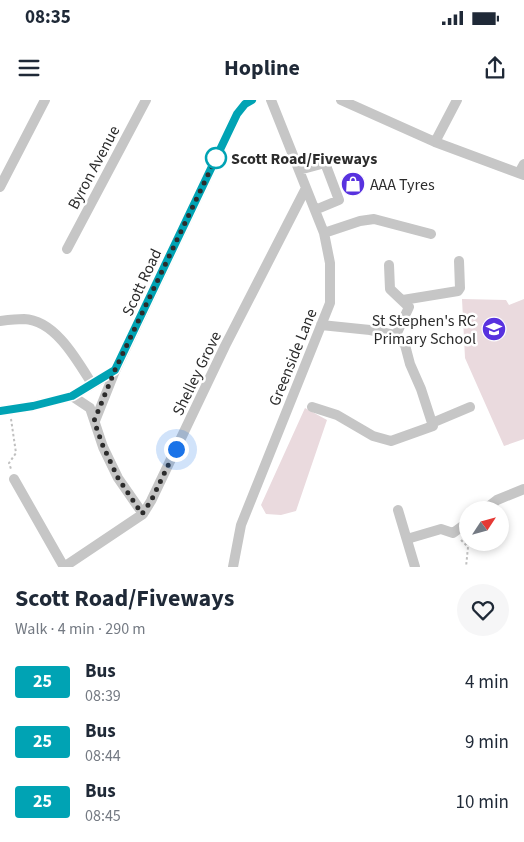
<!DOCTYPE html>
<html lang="en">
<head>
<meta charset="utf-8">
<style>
  :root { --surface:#fff; --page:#f6f6f7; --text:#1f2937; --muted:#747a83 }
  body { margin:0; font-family:"Source Sans 3",sans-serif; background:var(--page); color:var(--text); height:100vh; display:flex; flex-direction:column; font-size:19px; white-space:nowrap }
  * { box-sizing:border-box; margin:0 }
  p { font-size:16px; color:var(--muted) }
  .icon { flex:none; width:28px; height:28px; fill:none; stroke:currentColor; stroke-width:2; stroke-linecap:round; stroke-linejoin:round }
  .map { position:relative; height:467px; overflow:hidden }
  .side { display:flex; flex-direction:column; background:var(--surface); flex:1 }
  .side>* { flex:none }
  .badge { padding:0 10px; border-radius:4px; font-size:18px; line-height:32px }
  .needle { width:32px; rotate:54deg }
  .fabs { position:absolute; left:459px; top:401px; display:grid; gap:10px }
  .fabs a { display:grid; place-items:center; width:50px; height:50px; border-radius:50%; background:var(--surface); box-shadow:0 2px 8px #0003; font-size:25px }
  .you { position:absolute; width:25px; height:25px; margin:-12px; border:4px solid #fff; border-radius:50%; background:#1a73e8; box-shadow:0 0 0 8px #1a73e833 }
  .map>.badge { position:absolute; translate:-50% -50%; box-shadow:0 0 0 2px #fff }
  .round { display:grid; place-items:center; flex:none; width:52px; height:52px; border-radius:26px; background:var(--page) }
  .headline { display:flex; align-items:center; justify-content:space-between; height:85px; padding:0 15px }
  h1 { font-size:24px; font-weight:700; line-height:38px }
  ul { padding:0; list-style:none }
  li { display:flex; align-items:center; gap:15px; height:60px; padding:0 15px }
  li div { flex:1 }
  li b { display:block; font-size:19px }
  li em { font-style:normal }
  li .badge { min-width:55px; font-weight:700; text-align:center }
  .status { display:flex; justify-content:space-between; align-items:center; height:35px; padding:0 25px; background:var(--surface); direction:ltr }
  .status svg { height:14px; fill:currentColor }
  header { display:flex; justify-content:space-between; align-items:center; height:65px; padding:0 15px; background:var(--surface); font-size:22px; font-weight:700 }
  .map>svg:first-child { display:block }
</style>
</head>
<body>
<div class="status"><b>08:35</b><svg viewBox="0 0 49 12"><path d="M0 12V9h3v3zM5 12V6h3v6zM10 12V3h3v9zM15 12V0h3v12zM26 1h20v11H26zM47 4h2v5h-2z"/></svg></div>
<header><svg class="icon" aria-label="menu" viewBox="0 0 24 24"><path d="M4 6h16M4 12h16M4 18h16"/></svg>Hopline<svg class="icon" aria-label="share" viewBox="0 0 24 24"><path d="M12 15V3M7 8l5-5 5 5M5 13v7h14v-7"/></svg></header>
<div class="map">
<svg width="524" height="467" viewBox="0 0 524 467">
  <rect width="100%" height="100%" fill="#fff"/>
  <path fill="#eadade" d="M462,199L506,200L509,205L524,199V339L504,346L465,258Z
    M305,308L327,320L296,411L281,415L266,414L261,405Z"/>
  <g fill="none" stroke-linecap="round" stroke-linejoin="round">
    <path stroke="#c0c0c0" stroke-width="2" stroke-dasharray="2.5 2.5" stroke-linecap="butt" d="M11,319L16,353L9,363L11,369
      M461,440L468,447L466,467"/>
    <path stroke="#c6c6c6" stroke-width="10" d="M341,0L435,42L524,75
      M435,42L457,0
      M299,70L325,63L339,100L315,110
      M519,73L524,64
      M0,87L45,0
      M324,133L360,121L374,119L431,134
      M67,149L146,0
      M389,165L390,189L409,207L396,235
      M403,200L458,191L460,188L459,161
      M0,221C8,220 16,219 24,219C55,220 77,260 92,284
      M72,296L90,308L103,347L118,378L143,414
      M312,307L337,315L373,336L391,341L433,326L421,289L410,264L405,245L395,235L370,230L321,225
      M0,311L33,306L72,296L115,271L237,14L245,4L252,0
      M95,321L115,271
      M432,323L470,307
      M14,379L64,467
      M398,410L415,467
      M484,410L497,400L524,389
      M407,439L441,429L453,433L468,422
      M64,467L143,414L151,401L225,246L306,88
      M233,467L241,425L330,203V163L324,133L271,0"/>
  </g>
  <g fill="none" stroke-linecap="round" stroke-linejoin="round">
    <g stroke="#fff" stroke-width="11">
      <path id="line" d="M0,311L33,306L72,296L115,270L237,14L245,4L252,0"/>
    </g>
    <use href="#line" stroke="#00a3b4" stroke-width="8"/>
    <path stroke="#2c2c2c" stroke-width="5" stroke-dasharray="0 9" d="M176,349L151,401L142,414L118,378L103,346L94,321L115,270L216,58"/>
  </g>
  <defs>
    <g id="shop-disc" transform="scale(1.25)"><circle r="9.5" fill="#5832df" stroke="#fff"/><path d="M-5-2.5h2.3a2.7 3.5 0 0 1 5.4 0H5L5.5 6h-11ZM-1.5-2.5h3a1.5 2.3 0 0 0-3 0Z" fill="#fff"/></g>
    <g id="school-disc" transform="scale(1.25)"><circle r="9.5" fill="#5832df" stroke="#fff"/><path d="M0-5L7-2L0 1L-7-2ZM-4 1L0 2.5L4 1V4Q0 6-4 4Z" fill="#fff"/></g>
  </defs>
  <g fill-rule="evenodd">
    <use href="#shop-disc" x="353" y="84"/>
    <use href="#school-disc" x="494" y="229"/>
  </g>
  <circle fill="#fff" stroke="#00a3b4" stroke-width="2.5" cx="216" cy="58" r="10"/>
  <g text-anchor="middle" stroke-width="5" stroke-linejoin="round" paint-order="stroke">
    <g font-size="16" font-weight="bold" fill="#2c2c2c" stroke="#fff" text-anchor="start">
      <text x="231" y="64">Scott Road/Fiveways</text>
    </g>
    <g font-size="16" fill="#2c2c2c" stroke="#fff">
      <text transform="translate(93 67) rotate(-62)" y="6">Byron Avenue</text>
      <text transform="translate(141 182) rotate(-65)" y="6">Scott Road</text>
      <text transform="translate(292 257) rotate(-68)" y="6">Greenside Lane</text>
      <text transform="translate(196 273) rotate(-64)" y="6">Shelley Grove</text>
    </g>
    <g font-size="16" fill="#2c2c2c" stroke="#fff" text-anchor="start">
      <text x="370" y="90">AAA Tyres</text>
      <text x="476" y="226" text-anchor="end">St Stephen's RC<tspan x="476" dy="18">Primary School</tspan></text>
    </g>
  </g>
</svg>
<div class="fabs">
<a><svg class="needle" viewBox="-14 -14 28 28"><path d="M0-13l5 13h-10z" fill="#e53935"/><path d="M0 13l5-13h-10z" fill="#747a83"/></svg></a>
</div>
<div class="you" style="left:176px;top:349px"></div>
</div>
<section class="side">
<div class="headline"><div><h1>Scott Road/Fiveways</h1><p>Walk · 4 min · 290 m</p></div><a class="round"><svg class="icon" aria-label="heart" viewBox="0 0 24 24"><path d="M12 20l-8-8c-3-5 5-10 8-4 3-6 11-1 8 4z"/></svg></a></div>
<ul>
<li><span class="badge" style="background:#00a3b4;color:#fff">25</span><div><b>Bus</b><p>08:39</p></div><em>4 min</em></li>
<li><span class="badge" style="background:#00a3b4;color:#fff">25</span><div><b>Bus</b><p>08:44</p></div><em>9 min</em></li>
<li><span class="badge" style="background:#00a3b4;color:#fff">25</span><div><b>Bus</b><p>08:45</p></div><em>10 min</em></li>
</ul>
</section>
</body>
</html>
